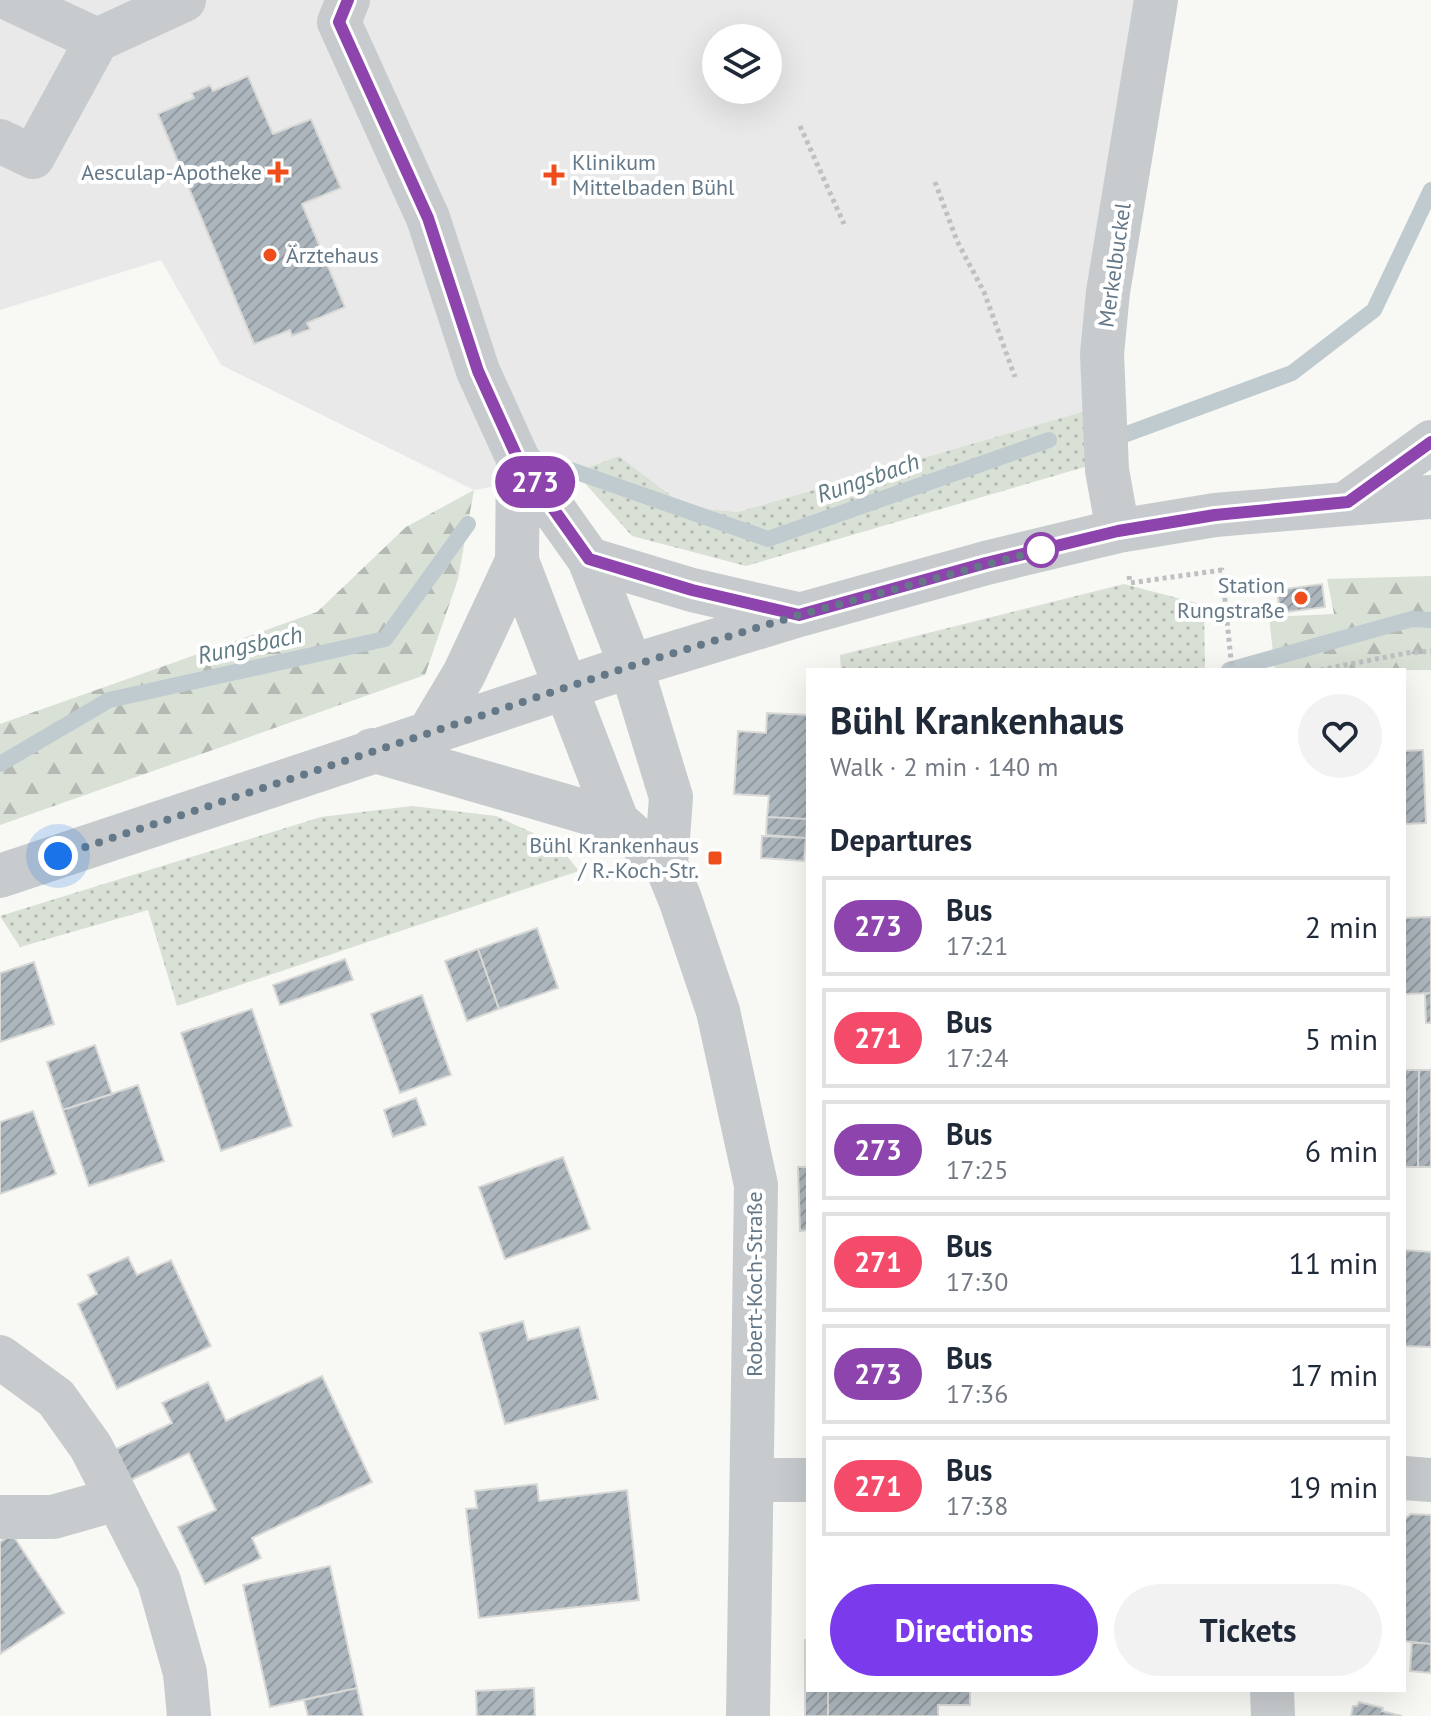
<!DOCTYPE html>
<html lang="en">
<head>
<meta charset="utf-8">
<style>
  :root { --surface:#fff; --page:#f2f2f3; --text:#1f2937; --muted:#747a83; --line:#e0e1e3; --accent:#7c3aed }
  body { margin:0; font-family:"PT Sans",sans-serif; background:var(--page); color:var(--text); height:100vh; display:flex; flex-direction:column; font-size:30px; white-space:nowrap }
  * { box-sizing:border-box; margin:0 }
  p { font-size:26px; color:var(--muted) }
  .icon { flex:none; width:44px; height:44px; fill:none; stroke:currentColor; stroke-width:2; stroke-linecap:round; stroke-linejoin:round }
  .map { position:relative; flex:1; overflow:hidden }
  .sheet { position:absolute; left:806px; top:668px; width:600px; height:1024px; display:flex; flex-direction:column; background:var(--surface); border-radius:0px; box-shadow:0 8px 32px #0002 }
  .sheet>* { flex:none }
  .badge { padding:0 16px; border-radius:26px; font-size:28px; line-height:52px }
  .fabs { position:absolute; left:702px; top:24px; display:grid; gap:16px }
  .fabs a { display:grid; place-items:center; width:80px; height:80px; border-radius:50%; background:var(--surface); box-shadow:0 8px 32px #0002; font-size:40px }
  .you { position:absolute; width:40px; height:40px; margin:-20px; border:6px solid #fff; border-radius:50%; background:#1a73e8; box-shadow:0 0 0 12px #1a73e833 }
  .map>.badge { position:absolute; translate:-50% -50%; box-shadow:0 0 0 4px #fff }
  h2 { padding:0 24px; font-size:30px; line-height:72px }
  .round { display:grid; place-items:center; flex:none; width:84px; height:84px; border-radius:42px; background:var(--page) }
  .head { display:flex; align-items:center; justify-content:space-between; height:136px; padding:0 24px }
  h1 { font-size:38px; font-weight:600; line-height:60px }
  .primary-button { display:flex; gap:16px; margin-top:auto; padding:16px 24px }
  .primary-button a { flex:1; height:92px; border-radius:48px; background:var(--accent); color:#fff; font-size:32px; font-weight:600; line-height:92px; text-align:center }
  .primary-button a+a { background:var(--page); color:var(--text) }
  ul { padding:0; list-style:none }
  li { display:flex; align-items:center; gap:24px; height:100px; margin:0 16px 12px; padding:0 8px; border:4px solid var(--line); border-radius:0px }
  li div { flex:1 }
  li b { display:block; font-size:30px }
  li em { font-style:normal }
  li .badge { min-width:88px; font-weight:700; text-align:center }
  .map>svg:first-child { display:block }
</style>
</head>
<body>
<div class="map">
<svg width="1431" height="1716" viewBox="0 0 1431 1716">
  <defs>
    <pattern id="grass-dots" width="8" height="8" patternUnits="userSpaceOnUse" patternTransform="scale(2)"><rect width="8" height="8" fill="#d9e0d5"/><path d="M2 2h.1M6 6h.1" fill="none" stroke="#b4bab3" stroke-width="1.8" stroke-linecap="round"/></pattern>
    <pattern id="forest-firs" width="22" height="20" patternUnits="userSpaceOnUse" patternTransform="scale(2)"><rect width="22" height="20" fill="#d9e0d5"/><path d="M5 1l3.5 6h-7zM16 11l3.5 6h-7z" fill="#b4bab3"/></pattern>
    <pattern id="building-hatch" width="6" height="6" patternUnits="userSpaceOnUse" patternTransform="scale(2)"><rect width="6" height="6" fill="#adb6bc"/><path d="M-1 1l2-2M0 6l6-6M5 7l2-2" fill="none" stroke="#90999f"/></pattern>
  </defs>
  <rect width="100%" height="100%" fill="#f8f8f4"/>
  <path fill="#e8e9e8" fill-rule="evenodd" d="M0,0H1138L1092,409L738,512L686,507L619,456L575,472L474,490L221,365L161,260L0,310ZM716,38H768V90H716Z"/>
  <path fill="url(#grass-dots)" d="M1092,409L1095,464L746,566L632,536L575,472L619,456L686,507L738,512Z
    M1124,584L1204,605L1205,670H841L840,655Z
    M412,806L496,816L557,844L579,871L177,1006L148,910L20,947L0,916L321,817Z"/>
  <path fill="url(#forest-firs)" d="M474,490L458,579L425,675L0,825V724L317,612L406,527Z
    M1431,576V670H1275L1269,617L1334,614L1327,579Z"/>
  <g fill="none" stroke-linecap="round" stroke-linejoin="round">
    <path stroke="#c0cbd0" stroke-width="16" d="M1124,435L1292,373L1374,310L1431,190
      M568,469L768,539L1049,440
      M1229,670L1412,619L1431,620
      M0,764L109,700L385,639L468,524"/>
  </g>
  <path fill="url(#building-hatch)" stroke="#d9d9d7" stroke-width="2" d="M248,76L273,134L311,119L341,188L302,204L345,307L307,323L310,329L292,336L290,330L254,344L158,114L194,98L192,93L210,85L213,91Z
    M1322,584L1325,607L1280,613L1277,590Z
    M767,713L808,715L807,819L767,817L769,796L734,794L738,731L766,733Z
    M1423,750L1426,823L1404,824V751Z
    M767,817L807,819L806,838L766,835Z
    M762,836L806,838L804,861L761,858Z
    M1431,917V993L1404,994V918Z
    M537,928L558,988L499,1009L478,949Z
    M478,949L499,1009L467,1021L445,961Z
    M345,959L353,980L280,1005L273,985Z
    M34,962L54,1024L0,1042V973Z
    M1431,993V1023H1426L1425,994Z
    M422,995L451,1075L400,1093L371,1014Z
    M252,1009L292,1126L221,1151L181,1033Z
    M95,1045L112,1094L63,1110L47,1062Z
    M1404,1070H1419L1418,1167H1404Z
    M1419,1070H1431V1167H1418Z
    M138,1085L164,1161L89,1186L63,1110Z
    M416,1098L426,1125L393,1137L384,1110Z
    M33,1111L56,1174L0,1194V1122Z
    M563,1157L590,1229L505,1259L479,1187Z
    M798,1167H808V1230L800,1231Z
    M1404,1250L1431,1252V1347L1404,1346Z
    M128,1257L137,1275L171,1260L211,1346L117,1389L78,1304L97,1294L88,1275Z
    M523,1321L528,1340L579,1327L598,1399L505,1424L480,1333Z
    M322,1376L372,1482L252,1538L261,1558L205,1584L178,1527L216,1510L189,1453L131,1480L116,1449L172,1423L162,1403L208,1382L226,1421Z
    M537,1484L539,1501L627,1490L639,1600L479,1618L466,1509L477,1508L475,1491Z
    M1411,1514L1431,1515V1644L1404,1641V1519Z
    M12,1534L64,1613L0,1654V1542Z
    M330,1566L357,1688L270,1707L243,1585Z
    M805,1640H808V1690H828V1716H805Z
    M1412,1642L1431,1644V1673L1410,1671Z
    M357,1688L363,1716H308L304,1700Z
    M534,1688L535,1716H477L476,1691Z
    M828,1690H970V1705H938V1716H828Z
    M1359,1702L1383,1708L1382,1711L1402,1716H1351L1353,1706H1357Z"/>
  <g fill="none" stroke-linecap="round" stroke-linejoin="round">
    <path stroke="#bec1c3" stroke-width="5" stroke-dasharray="4 4" stroke-linecap="butt" d="M800,126L844,224
      M935,182L957,241L984,292L1015,377
      M1129,576L1130,583L1222,570L1232,670
      M1320,670L1407,653L1431,651"/>
    <path stroke="#c7cbce" stroke-width="44" d="M12,0L97,40
      M348,0L339,22L428,218L478,371L518,459L589,559L631,666L671,797L666,865
      M0,141L33,157L97,40L184,0
      M518,459L517,561L617,821L666,865L680,899L718,1011L756,1185L748,1716
      M1348,502L1431,442
      M1118,531L1107,470L1102,354L1108,292L1156,0
      M589,559L692,590L797,614
      M430,731L464,674L517,561
      M372,750L617,821
      M0,876L631,666L799,615L986,563L1118,531L1215,515L1431,497
      M0,1357L56,1398L91,1447L159,1581L185,1673L189,1716
      M1404,1478L1431,1480
      M753,1480H808
      M0,1517H53L117,1499
      M1272,1690L1273,1716"/>
  </g>
  <g fill="none" stroke-linecap="round" stroke-linejoin="round">
    <g stroke="#fff" stroke-width="18">
      <path id="line" d="M348,0L339,22L428,218L478,371L518,459L589,559L692,590L799,615L986,563L1118,531L1215,515L1348,502L1431,442"/>
    </g>
    <use href="#line" stroke="#8e44ad" stroke-width="12"/>
    <path stroke="#647888" stroke-width="8" stroke-dasharray="0 14.4" d="M58,856L631,666L799,615L1041,550"/>
  </g>
  <g fill="#f04d1c" stroke="#fff" stroke-width="3">
    <path d="M274 160h8v8h8v8h-8v8h-8v-8h-8v-8h8z"/>
    <path d="M550 163h8v8h8v8h-8v8h-8v-8h-8v-8h8z"/>
    <circle cx="270" cy="255" r="8"/>
    <circle cx="1301" cy="598" r="8"/>
    <rect x="707" y="850" width="16" height="16" rx="4"/>
  </g>
  <circle fill="#fff" stroke="#8e44ad" stroke-width="4" cx="1041" cy="550" r="16"/>
  <g text-anchor="middle" stroke-width="8" stroke-linejoin="round" paint-order="stroke">
    <g font-size="22" fill="#647888" stroke="#fff" text-anchor="end">
      <text x="572" y="170" text-anchor="start">Klinikum<tspan x="572" dy="25">Mittelbaden Bühl</tspan></text>
      <text x="262" y="180">Aesculap-Apotheke</text>
      <text x="286" y="263" text-anchor="start">Ärztehaus</text>
      <text x="1285" y="593">Station<tspan x="1285" dy="25">Rungstraße</tspan></text>
      <text x="699" y="853">Bühl Krankenhaus<tspan x="699" dy="25">/ R.-Koch-Str.</tspan></text>
    </g>
    <g font-size="22" fill="#647888" stroke="#fff">
      <text transform="translate(1114 265) rotate(-82)" y="8">Merkelbuckel</text>
      <text transform="translate(754 1284) rotate(-90)" y="8">Robert-Koch-Straße</text>
    </g>
    <g font-size="24" font-style="italic" fill="#607a83" stroke="#fff">
      <text transform="translate(868 478) rotate(-19)" y="8">Rungsbach</text>
      <text transform="translate(250 645) rotate(-12)" y="8">Rungsbach</text>
    </g>
  </g>
</svg>
<div class="fabs">
<a><svg class="icon" aria-label="layers" viewBox="0 0 24 24"><path d="M12 4l9 5-9 5-9-5zM3 14l9 5 9-5"/></svg></a>
</div>
<div class="you" style="left:58px;top:856px"></div>
<b class="badge" style="left:535px;top:482px;background:#8e44ad;color:#fff">273</b>
<section class="sheet">
<div class="head"><div><h1>Bühl Krankenhaus</h1><p>Walk · 2 min · 140 m</p></div><a class="round"><svg class="icon" aria-label="heart" viewBox="0 0 24 24"><path d="M12 20l-8-8c-3-5 5-10 8-4 3-6 11-1 8 4z"/></svg></a></div>
<h2>Departures</h2>
<ul>
<li><span class="badge" style="background:#8e44ad;color:#fff">273</span><div><b>Bus</b><p>17:21</p></div><em>2 min</em></li>
<li><span class="badge" style="background:#f54b6a;color:#fff">271</span><div><b>Bus</b><p>17:24</p></div><em>5 min</em></li>
<li><span class="badge" style="background:#8e44ad;color:#fff">273</span><div><b>Bus</b><p>17:25</p></div><em>6 min</em></li>
<li><span class="badge" style="background:#f54b6a;color:#fff">271</span><div><b>Bus</b><p>17:30</p></div><em>11 min</em></li>
<li><span class="badge" style="background:#8e44ad;color:#fff">273</span><div><b>Bus</b><p>17:36</p></div><em>17 min</em></li>
<li><span class="badge" style="background:#f54b6a;color:#fff">271</span><div><b>Bus</b><p>17:38</p></div><em>19 min</em></li>
</ul>
<div class="primary-button"><a>Directions</a><a>Tickets</a></div>
</section>
</div>
</body>
</html>
